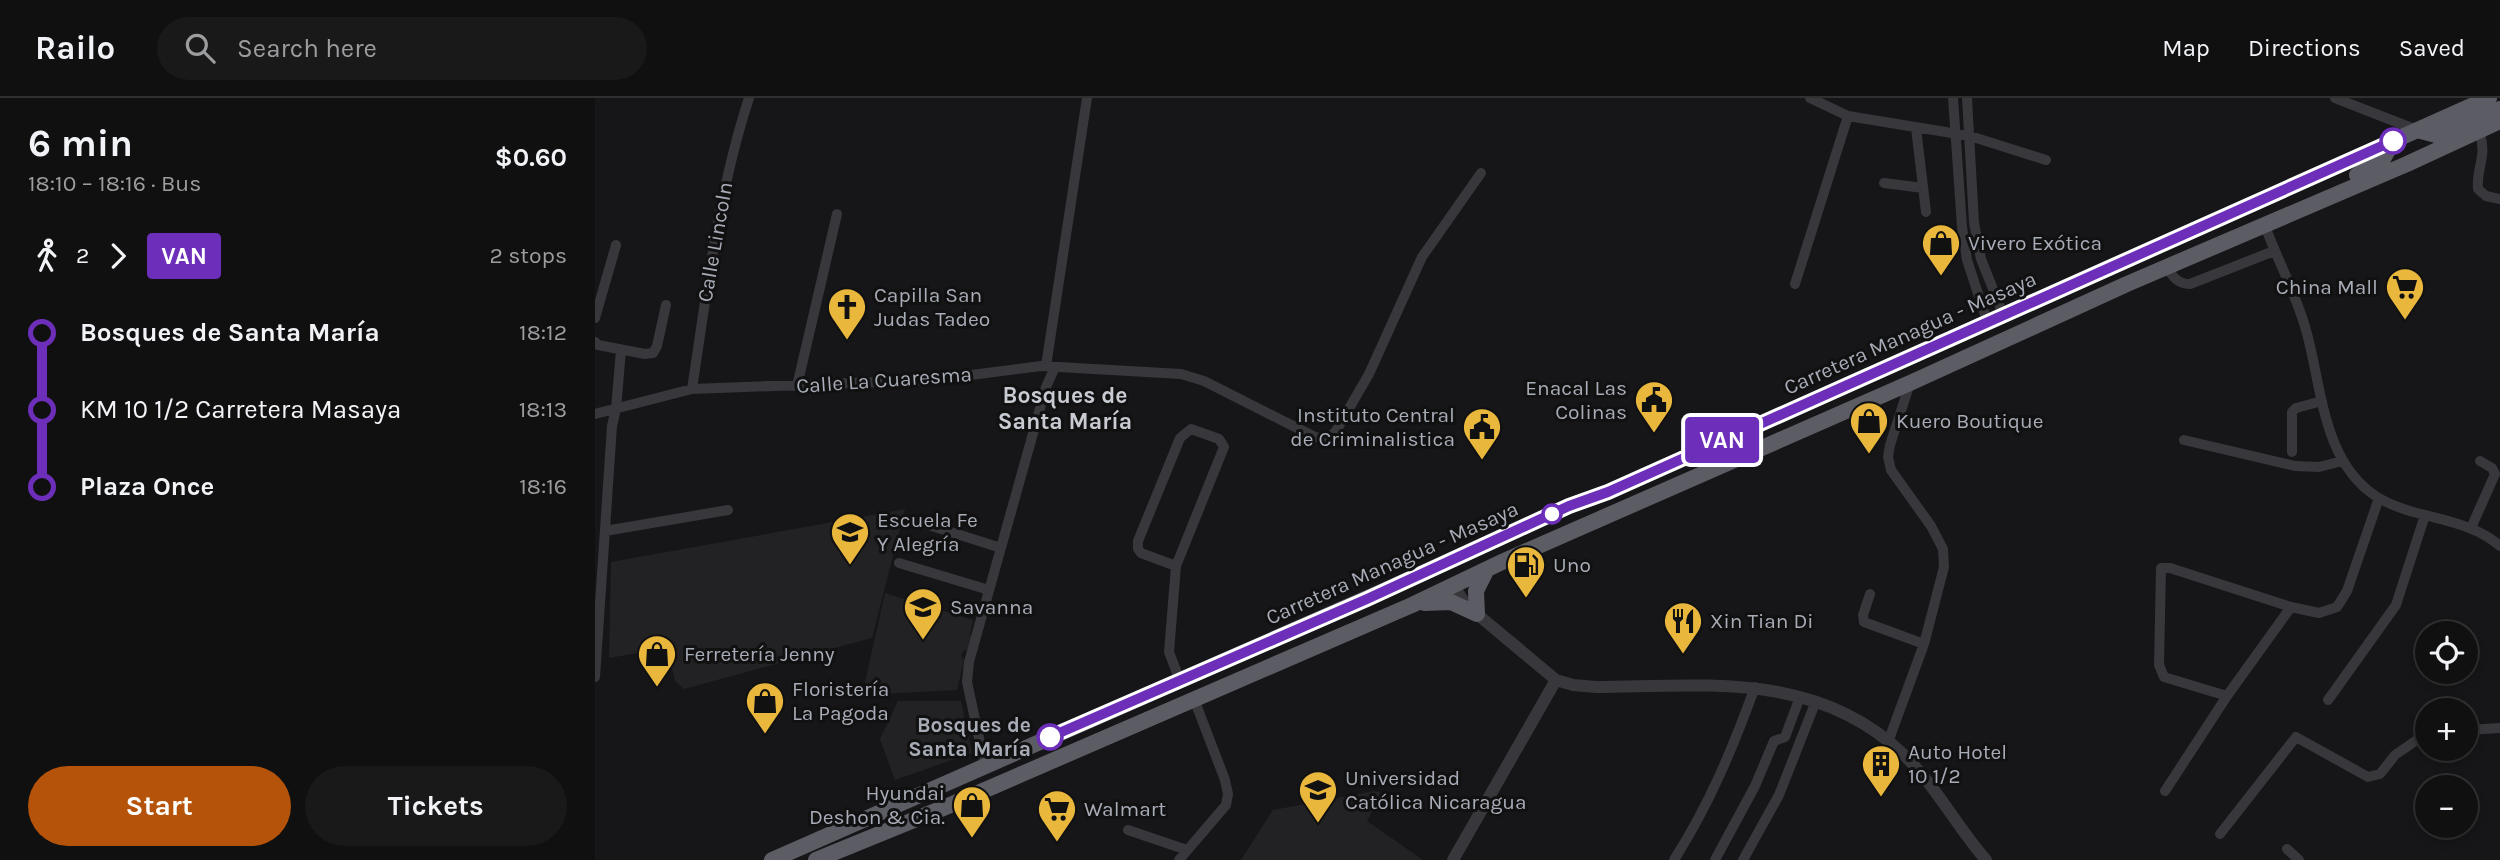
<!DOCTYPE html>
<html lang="en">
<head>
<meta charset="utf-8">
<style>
  :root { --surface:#101011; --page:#19191a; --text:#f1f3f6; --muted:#9c9d9f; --line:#303031; --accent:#b45309 }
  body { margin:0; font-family:Karla,sans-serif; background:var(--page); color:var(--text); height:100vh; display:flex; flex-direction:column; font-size:26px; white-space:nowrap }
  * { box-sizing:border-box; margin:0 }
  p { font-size:23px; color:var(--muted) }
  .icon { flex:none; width:38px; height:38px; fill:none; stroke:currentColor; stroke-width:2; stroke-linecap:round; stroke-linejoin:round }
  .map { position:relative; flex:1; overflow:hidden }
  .sheet { display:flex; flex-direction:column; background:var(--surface); width:595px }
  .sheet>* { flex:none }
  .badge { padding:0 14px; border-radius:5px; font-size:24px; line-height:46px }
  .fabs { position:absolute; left:1820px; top:523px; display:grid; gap:14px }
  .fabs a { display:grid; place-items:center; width:63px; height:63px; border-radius:50%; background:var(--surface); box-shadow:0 4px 10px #0003,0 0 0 2px var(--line); font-size:35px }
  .map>.badge { position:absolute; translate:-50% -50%; box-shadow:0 0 0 4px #fff }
  .legs { display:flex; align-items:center; gap:10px; height:77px; padding:0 28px; font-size:23px }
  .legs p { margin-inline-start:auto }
  .headline { display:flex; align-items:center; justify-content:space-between; height:119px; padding:0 28px }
  h1 { font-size:38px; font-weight:700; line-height:52px }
  .primary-button { display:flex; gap:14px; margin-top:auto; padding:14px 28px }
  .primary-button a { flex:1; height:80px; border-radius:42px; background:var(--accent); color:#fff; font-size:28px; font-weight:700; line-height:80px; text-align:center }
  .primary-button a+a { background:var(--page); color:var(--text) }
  ul { padding:0 28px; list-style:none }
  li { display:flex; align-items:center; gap:24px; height:77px; font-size:26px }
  li i { display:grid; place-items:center; width:10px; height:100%; margin:0 9px; background:currentColor }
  li i::after { content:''; width:18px; height:18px; margin:-9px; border:5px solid; border-radius:50%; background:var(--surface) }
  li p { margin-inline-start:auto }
  li:first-child i { background:linear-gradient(#0000 50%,currentColor 0) }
  li:last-child i { background:linear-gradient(currentColor 50%,#0000 0) }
  header { display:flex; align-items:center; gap:42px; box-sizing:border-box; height:98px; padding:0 35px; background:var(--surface); border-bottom:2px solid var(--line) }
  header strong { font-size:33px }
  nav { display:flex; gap:38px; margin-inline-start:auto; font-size:24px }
  .search { width:490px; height:63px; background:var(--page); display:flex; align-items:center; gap:18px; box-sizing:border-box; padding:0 24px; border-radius:38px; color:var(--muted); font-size:26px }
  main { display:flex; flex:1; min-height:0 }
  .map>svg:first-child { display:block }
</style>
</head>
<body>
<header>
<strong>Railo</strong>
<div class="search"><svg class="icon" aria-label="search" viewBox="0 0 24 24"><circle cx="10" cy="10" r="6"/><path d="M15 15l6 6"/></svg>Search here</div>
<nav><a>Map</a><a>Directions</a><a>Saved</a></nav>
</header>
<main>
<section class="sheet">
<div class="headline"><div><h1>6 min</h1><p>18:10 – 18:16 · Bus</p></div><b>$0.60</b></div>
<div class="legs"><svg class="icon" aria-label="walk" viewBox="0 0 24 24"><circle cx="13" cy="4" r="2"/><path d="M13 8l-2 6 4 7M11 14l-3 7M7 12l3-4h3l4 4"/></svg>2<svg class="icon" aria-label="forward" viewBox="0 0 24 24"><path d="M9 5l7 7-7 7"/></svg><b class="badge" style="background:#6d2fba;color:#fff">VAN</b><p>2 stops</p></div>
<ul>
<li><i style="color:#6d2fba"></i><b>Bosques de Santa María</b><p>18:12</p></li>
<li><i style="color:#6d2fba"></i><span>KM 10 1/2 Carretera Masaya</span><p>18:13</p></li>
<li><i style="color:#6d2fba"></i><b>Plaza Once</b><p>18:16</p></li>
</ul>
<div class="primary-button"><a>Start</a><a>Tickets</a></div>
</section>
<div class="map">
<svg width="1905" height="762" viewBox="0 0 1905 762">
  <rect width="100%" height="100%" fill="#161517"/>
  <path fill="#222224" d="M310,411L277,540L89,591L80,583L72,550L14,560L16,464Z
    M290,495L378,522L375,537L377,539L373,551L368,553L366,558L369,562L362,592L267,597Z
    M303,603H366L377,655L300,682L285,641Z
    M779,693L787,695L772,723L828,762H646L678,712Z"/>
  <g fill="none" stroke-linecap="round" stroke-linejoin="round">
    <path stroke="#37373c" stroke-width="10" d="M1215,0L1253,18L1375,38L1451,62
      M1358,0L1367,129L1372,162L1392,223
      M1372,0L1379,125L1386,161L1408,216
      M1740,0L1822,32
      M1321,30L1331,114
      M1884,33C1893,60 1881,68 1883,91L1891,98L1905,101
      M1289,85L1328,90
      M1670,128C1683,163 1701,196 1711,232C1727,288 1727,364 1782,399C1820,422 1871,418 1905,448
      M1571,169C1578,179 1583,186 1595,186L1679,153
      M1200,186L1253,18
      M0,220L21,147
      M0,244L3,247L50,256L58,255L62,248L71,207
      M451,268L492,0
      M202,288L242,116
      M97,291C112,193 123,95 154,0
      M0,316L97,291L337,282L446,268L586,276L609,283L720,339L733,341L741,333L774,276L827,159L886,75
      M1589,342L1700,368L1724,369L1747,363
      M1697,354V314L1701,310L1727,303
      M318,422L406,450
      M1876,430L1900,376L1897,370L1885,363
      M10,433L133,412
      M304,465L394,492
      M581,468L546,455L543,451V443L585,340L596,331L624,341L629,349L581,468L574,554L585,583
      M1275,496L1268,517L1269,524L1329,546
      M0,579L17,328L21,311L26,252
      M1632,598L1569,579L1564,567L1566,470H1575L1696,509L1724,515L1742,509L1752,493L1784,400
      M1733,602L1801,507L1830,417
      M1871,632L1905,630
      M1293,644L1329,546L1349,469L1348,451L1336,428L1296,372L1293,359L1295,347L1315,285
      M390,668L372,584L374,564L451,289L460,269
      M1570,693L1632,598L1696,509
      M533,732L592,752
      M1625,736L1701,639L1773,679L1785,676L1800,657L1832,635
      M1692,751L1704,762
      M584,762L631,707L633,696L630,682L599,601
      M1079,762C1115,705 1137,652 1160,589
      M1120,762L1160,688L1179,643L1190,639L1205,599
      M1148,762L1184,697L1221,603"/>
    <path stroke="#37373c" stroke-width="12" d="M859,488L867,501L882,516L961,582L978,587L1001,589C1111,588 1223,573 1309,657C1341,688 1362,729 1391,762
      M858,762L961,582"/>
    <path stroke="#5b5c64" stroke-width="16" d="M1822,32L1841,37L1905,11
      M1762,77L1787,63L1798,43
      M829,505L856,504L882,516L881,493L892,471
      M177,762L795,490L974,408L1013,394L1894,0
      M221,762L353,708L817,507L909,463L1315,285L1532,186L1812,66L1905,23"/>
  </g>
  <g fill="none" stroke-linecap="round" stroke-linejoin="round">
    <g stroke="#fff" stroke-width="16">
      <path id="line-1" d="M455,639L772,501L974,408L1013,394L1798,43"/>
    </g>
    <use href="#line-1" stroke="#6d2fba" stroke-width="10"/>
  </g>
  <defs>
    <g id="shop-pin" transform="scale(2.0125)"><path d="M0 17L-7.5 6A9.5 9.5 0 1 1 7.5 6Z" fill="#e9b73c" stroke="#111112"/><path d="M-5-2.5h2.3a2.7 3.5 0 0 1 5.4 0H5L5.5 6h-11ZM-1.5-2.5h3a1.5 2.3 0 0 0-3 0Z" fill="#111"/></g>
    <g id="supermarket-pin" transform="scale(2.0125)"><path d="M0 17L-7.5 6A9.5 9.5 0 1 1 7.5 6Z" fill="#e9b73c" stroke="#111112"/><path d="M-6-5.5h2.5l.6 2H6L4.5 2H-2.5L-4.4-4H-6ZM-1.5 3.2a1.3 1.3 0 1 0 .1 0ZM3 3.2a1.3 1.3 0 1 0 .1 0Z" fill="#111"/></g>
    <g id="church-pin" transform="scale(2.0125)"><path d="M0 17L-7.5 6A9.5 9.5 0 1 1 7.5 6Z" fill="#e9b73c" stroke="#111112"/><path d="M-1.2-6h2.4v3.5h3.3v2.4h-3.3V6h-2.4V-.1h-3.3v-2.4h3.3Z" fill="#111"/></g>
    <g id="civic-pin" transform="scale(2.0125)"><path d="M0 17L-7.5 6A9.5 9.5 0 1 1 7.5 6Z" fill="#e9b73c" stroke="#111112"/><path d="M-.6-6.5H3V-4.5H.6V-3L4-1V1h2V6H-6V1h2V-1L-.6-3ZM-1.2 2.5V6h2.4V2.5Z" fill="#111"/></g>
    <g id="school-pin" transform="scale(2.0125)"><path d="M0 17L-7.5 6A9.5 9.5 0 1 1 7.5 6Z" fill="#e9b73c" stroke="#111112"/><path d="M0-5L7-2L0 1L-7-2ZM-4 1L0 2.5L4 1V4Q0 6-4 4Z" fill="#111"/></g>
    <g id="fuel-pin" transform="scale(2.0125)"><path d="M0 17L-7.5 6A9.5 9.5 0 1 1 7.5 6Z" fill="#e9b73c" stroke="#111112"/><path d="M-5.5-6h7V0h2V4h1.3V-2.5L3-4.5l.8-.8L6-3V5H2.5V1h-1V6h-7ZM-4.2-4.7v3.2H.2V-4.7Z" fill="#111"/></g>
    <g id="restaurant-pin" transform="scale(2.0125)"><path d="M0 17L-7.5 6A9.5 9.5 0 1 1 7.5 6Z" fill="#e9b73c" stroke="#111112"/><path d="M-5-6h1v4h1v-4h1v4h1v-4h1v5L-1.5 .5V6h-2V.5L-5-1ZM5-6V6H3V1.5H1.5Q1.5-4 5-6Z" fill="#111"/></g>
    <g id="building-pin" transform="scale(2.0125)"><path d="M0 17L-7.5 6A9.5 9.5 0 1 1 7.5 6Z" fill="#e9b73c" stroke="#111112"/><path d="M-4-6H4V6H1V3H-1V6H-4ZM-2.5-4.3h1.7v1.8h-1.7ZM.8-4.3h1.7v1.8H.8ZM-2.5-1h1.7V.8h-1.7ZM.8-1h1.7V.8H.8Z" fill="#111"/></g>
    <g id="university-pin" transform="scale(2.0125)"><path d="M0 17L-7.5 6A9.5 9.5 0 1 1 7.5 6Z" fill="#e9b73c" stroke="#111112"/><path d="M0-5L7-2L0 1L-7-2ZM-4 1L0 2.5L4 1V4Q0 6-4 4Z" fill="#111"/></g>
  </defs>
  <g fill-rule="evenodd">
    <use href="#shop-pin" x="1346" y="145"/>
    <use href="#supermarket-pin" x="1810" y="189"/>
    <use href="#church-pin" x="252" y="209"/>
    <use href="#civic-pin" x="1059" y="302"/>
    <use href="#shop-pin" x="1274" y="323"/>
    <use href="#civic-pin" x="887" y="329"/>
    <use href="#school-pin" x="255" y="434"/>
    <use href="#fuel-pin" x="931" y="467"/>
    <use href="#school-pin" x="328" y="509"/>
    <use href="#restaurant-pin" x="1088" y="523"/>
    <use href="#shop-pin" x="62" y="556"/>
    <use href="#shop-pin" x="170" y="603"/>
    <use href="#building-pin" x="1286" y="666"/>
    <use href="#university-pin" x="723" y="692"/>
    <use href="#shop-pin" x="377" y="707"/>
    <use href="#supermarket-pin" x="462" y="711"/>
  </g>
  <g fill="#fff" stroke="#6d2fba" stroke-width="3.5">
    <circle cx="1798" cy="43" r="12"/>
    <circle cx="957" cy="416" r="9"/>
    <circle cx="455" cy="639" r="12"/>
  </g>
  <g text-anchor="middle" stroke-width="6" stroke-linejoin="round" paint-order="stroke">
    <g font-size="21" fill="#a8acb7" stroke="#111112">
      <text transform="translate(120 144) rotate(-80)" y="7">Calle Lincoln</text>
      <text transform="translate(1315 235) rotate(-24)" y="7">Carretera Managua - Masaya</text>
      <text transform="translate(289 282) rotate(-4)" y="7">Calle La Cuaresma</text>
      <text transform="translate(797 465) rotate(-24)" y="7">Carretera Managua - Masaya</text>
    </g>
    <g font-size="21" fill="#a8acb7" stroke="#111112" text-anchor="start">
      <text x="1373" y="152">Vivero Exótica</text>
      <text x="1783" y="196" text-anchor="end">China Mall</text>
      <text x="279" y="204">Capilla San<tspan x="279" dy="24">Judas Tadeo</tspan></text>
      <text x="1032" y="297" text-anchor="end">Enacal Las<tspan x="1032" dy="24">Colinas</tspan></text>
      <text x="860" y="324" text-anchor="end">Instituto Central<tspan x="860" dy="24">de Criminalistica</tspan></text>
      <text x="1301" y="330">Kuero Boutique</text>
      <text x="282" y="429">Escuela Fe<tspan x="282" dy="24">Y Alegría</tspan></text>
      <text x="958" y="474">Uno</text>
      <text x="355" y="516">Savanna</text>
      <text x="1115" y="530">Xin Tian Di</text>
      <text x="89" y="563">Ferretería Jenny</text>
      <text x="197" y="598">Floristería<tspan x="197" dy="24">La Pagoda</tspan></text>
      <text x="1313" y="661">Auto Hotel<tspan x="1313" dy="24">10 1/2</tspan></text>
      <text x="750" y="687">Universidad<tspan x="750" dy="24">Católica Nicaragua</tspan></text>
      <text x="350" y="702" text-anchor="end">Hyundai<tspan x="350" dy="24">Deshon &amp; Cia.</tspan></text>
      <text x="489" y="718">Walmart</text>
    </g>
    <g font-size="21" font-weight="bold" fill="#a8acb7" stroke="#111112" text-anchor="end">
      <text x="436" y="634">Bosques de<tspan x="436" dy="24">Santa María</tspan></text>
    </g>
    <g font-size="23" font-weight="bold" fill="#c9cbd3" stroke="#111112">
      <text x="470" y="305">Bosques de<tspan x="470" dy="26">Santa María</tspan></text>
    </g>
  </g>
</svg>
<div class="fabs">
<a><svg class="icon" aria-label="locate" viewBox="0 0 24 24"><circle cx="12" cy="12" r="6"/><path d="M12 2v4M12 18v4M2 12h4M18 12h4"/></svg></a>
<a>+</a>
<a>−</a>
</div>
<b class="badge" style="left:1127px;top:342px;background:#6d2fba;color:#fff">VAN</b>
</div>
</main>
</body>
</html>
